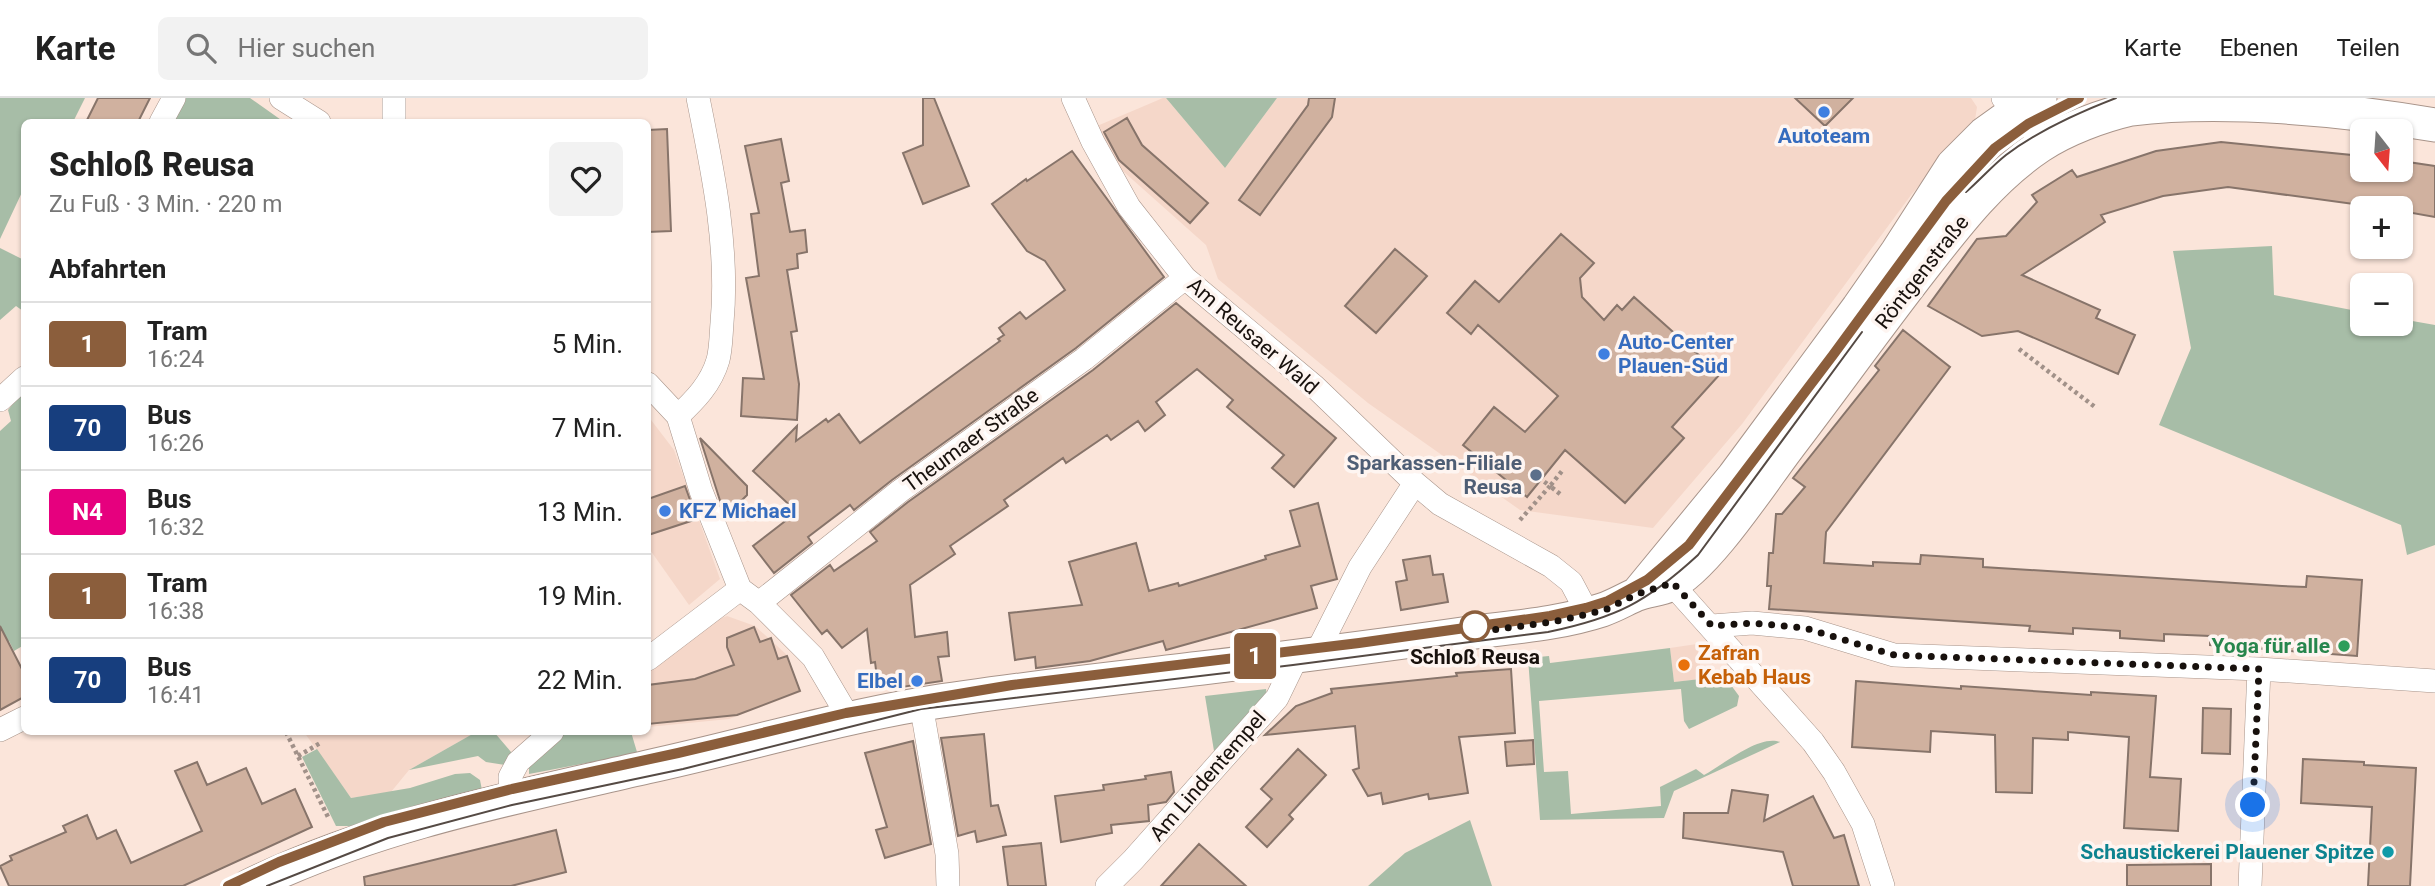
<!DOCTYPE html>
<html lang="de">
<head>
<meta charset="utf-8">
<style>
  :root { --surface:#fff; --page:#f2f2f2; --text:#222; --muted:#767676; --line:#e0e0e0 }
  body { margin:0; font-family:Roboto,sans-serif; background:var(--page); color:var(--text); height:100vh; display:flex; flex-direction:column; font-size:26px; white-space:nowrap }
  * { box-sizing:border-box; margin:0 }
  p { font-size:23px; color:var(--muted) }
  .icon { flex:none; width:38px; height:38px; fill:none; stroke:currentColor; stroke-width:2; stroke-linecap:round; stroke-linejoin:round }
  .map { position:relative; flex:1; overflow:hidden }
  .side { position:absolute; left:21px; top:21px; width:630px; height:616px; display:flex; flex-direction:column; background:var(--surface); border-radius:10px; box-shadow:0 2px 5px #0004 }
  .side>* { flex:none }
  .badge { padding:0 14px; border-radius:5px; font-size:24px; line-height:46px }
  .needle { width:46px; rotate:163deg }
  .controls { position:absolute; left:2350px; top:21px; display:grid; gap:14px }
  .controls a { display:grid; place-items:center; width:63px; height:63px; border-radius:10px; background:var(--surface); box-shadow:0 2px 5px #0004; font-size:35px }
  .you { position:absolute; width:35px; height:35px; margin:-18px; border:5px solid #fff; border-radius:50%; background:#1a73e8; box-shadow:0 0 0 10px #1a73e833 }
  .map>.badge { position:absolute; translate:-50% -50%; box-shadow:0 0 0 4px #fff }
  h2 { padding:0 28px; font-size:26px; line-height:63px }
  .round { display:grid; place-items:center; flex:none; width:74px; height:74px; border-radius:10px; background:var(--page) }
  .head { display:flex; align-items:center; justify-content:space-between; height:119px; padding:0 28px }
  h1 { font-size:33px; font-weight:800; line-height:52px }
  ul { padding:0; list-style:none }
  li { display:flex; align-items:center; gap:21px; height:84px; padding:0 28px; border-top:2px solid var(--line) }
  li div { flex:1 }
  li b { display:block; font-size:26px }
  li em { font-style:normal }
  li .badge { min-width:77px; font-weight:700; text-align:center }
  header { display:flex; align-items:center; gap:42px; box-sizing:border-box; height:98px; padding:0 35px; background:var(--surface); border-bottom:2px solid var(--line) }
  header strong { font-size:33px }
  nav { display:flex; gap:38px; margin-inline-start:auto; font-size:24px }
  .search { width:490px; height:63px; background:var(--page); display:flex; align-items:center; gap:18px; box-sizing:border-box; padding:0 24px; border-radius:10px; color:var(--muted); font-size:26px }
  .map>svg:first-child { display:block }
</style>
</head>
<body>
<header>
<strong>Karte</strong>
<div class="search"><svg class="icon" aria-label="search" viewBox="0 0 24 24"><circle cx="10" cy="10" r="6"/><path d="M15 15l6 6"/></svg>Hier suchen</div>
<nav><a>Karte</a><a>Ebenen</a><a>Teilen</a></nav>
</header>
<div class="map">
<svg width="2435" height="788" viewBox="0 0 2435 788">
  <rect width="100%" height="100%" fill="#fbe5da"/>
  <path fill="#f5d7c9" d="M1163,0H1166L1225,70L1277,0H1971L1977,9L1975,22L1911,97L1742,326L1653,430L1520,412L1368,305L1218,181L1206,147L1115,66L1097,28Z
    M648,318L674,352L720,481L689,507L648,449Z
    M727,518L755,528L787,557L801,594L729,621L648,629V570L716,522Z
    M1697,546L1702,581L1674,584L1670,550Z
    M304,634H476L409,672L391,694L351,700Z"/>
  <path fill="#a7bda7" d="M0,0H85L73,24H24V90L0,141Z
    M183,0H250L284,24H171Z
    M1166,0H1277L1225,70Z
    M2272,148L2274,197L2362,214V226H2401V221L2435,227V447L2407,457L2401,427L2159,327L2191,250L2173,153Z
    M0,150L24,162V211L23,213L16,208L0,222Z
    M24,292V547L14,553L9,543L0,548V333L11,323L8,312Z
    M1670,550L1674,584L1718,579L1728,583L1739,598L1737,608L1689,631L1684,623L1681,591L1539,603L1544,674L1568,673L1571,716L1661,708L1660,689L1696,671L1704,677C1723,667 1759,636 1780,644L1674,693L1664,720L1540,722L1528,560L1549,558L1550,565Z
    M1266,591L1267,598L1214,653L1205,598Z
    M476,634H494L511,654L512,659L505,667L486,664L478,658L409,672Z
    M567,634H631L637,654L634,656L529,676V665Z
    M317,651L351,700L410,690L455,676L470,675L480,682L482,692L351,728H336L302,659Z
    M1470,722L1492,788H1368L1405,755Z"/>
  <path fill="#d0b19f" stroke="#87746a" stroke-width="2" d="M98,0H150L138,24H86Z
    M923,0H934L969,88L923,106L903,55L923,47Z
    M1309,0H1335L1332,19L1260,117L1239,102L1308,7Z
    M1795,0H1853L1825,28Z
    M1127,20L1142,47L1208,105L1190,125L1119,62L1104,34Z
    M667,31L671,133L648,134V32Z
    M781,41L789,83L781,85L790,134L805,132L807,154L797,156L798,170L787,172L797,233L791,234L799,286L797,322L741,318L743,280L764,281L746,180L759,178L751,116L759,115L745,48Z
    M2221,44L2362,58V72H2401V63L2435,68V119L2401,113V110H2383L2228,89L2163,98L2101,117L2105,124L2022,177L2100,212L2096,220L2135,237L2118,276L2018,233L1982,238L1928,208L1977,141L2006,138L2037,104L2032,97L2072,72L2077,79L2156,53Z
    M1072,53L1164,179L1076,250L892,382L854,412L850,407L808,439L812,445L774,475L753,448L797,414L753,373L797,328L796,343L826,321L828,324L839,316L860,345L1000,243L998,241L1004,237L999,230L1020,214L1026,221L1065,192L1045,163L1027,153L992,106L1026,81L1027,83Z
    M1561,136L1594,165L1580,180L1582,199L1604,222L1617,207L1622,212L1634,199L1720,276L1672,329L1684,340L1625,405L1565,352L1527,399L1463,347L1494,309L1525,334L1558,298L1478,227L1471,236L1447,215L1475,183L1499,204Z
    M1395,151L1427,178L1376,235L1345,208Z
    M1176,205L1336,340L1294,389L1272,370L1284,357L1227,309L1233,302L1197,271L1156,304L1165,317L1145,333L1138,323L1111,342L1107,337L1066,365L1063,360L1004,402L1008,408L950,448L955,456L910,487L915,539L947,534L949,558L938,559L942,583L902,589L901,585L878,588L875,564L871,565L867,531L842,550L827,532L822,536L791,497L830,467L834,473L877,443L870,434L908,404L1093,272Z
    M1903,232L1950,269L1826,434L1824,465L1873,468V464L1920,466L1921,457L1983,461V469L2282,488L2306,489L2307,478L2362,482L2357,558L2210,547V538L2164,536V543L2120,540V533L2073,530V536L2029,533L2030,528L1769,511L1771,488H1767L1769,455H1773L1776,416H1782L1805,389L1793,380L1879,272L1875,268Z
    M700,340L747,388V397L736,408L723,412Z
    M685,388L697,421L648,437V401Z
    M1318,405L1337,481L1311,488L1317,510L1166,552L1163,543L1090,563L1036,570L1035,559L1015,562L1009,515L1082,507L1069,464L1136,445L1149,493L1178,485L1179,488L1266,461L1265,458L1300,448L1290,413Z
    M1430,458L1433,477L1443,476L1448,504L1401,512L1396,484L1407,482L1403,462Z
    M0,528L24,575V599L0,612Z
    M754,529L760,544L771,540L778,561L787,558L800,593L737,617L648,626V587L695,581L734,567L727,549V540Z
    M1511,571L1515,635L1459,639L1468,695L1429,701L1428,696L1383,706L1381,695L1368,698L1353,672L1359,670L1355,628L1265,637L1296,608L1332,595L1331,591L1457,578L1456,575Z
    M1856,583L1961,591V588L2091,597V594L2156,598L2150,679L2181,681L2178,733L2124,730L2129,639L2068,634V642L2033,640L2032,695L1996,694L1995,637L1931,633L1930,654L1852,649Z
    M2203,610L2231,611L2230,656L2202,655Z
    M984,636L991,708L998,707L1006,737L977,744L975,733L958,738L941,640Z
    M1533,642L1534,666L1507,668L1505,644Z
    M913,643L931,746L885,760L876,732L887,729L865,655Z
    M1298,651L1326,677L1289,717L1293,721L1267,749L1246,729L1272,701L1261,691Z
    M2303,661L2364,664V667L2416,670L2410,788H2368L2372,709L2301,705Z
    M197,664L207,687L246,670L262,706L295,691L312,729L183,788H9L0,768L12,762L10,758L66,734L63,728L87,717L97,741L116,732L131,765L202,733L175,673Z
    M1171,674L1174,694L1166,704L1148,707L1149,723L1111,727L1112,735L1061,744L1055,698L1104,692L1103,687L1146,681L1145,678Z
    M1732,692L1768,697L1764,723L1813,698L1834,740L1844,737L1859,788H1793L1783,754L1683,740L1684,715H1728Z
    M556,732L566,774L511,788H365L364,779Z
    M1041,745L1046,788H1008L1003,749Z
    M1199,746L1246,788H1161Z
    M2211,766V788H2127V767Z"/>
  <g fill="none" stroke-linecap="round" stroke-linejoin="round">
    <g stroke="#a8948a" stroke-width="24">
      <path id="street" d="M281,0L319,24
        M1073,0L1093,44L1129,109L1185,180L1314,288L1415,385L1360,469L1316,556
        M2003,0L2028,26L2043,46
        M161,24L174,0
        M394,24V0
        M648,286L678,318L701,393L740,491L759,505L813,559L846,615L847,621
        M0,302L24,280
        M678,318C695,302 711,286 718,262C721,251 721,237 722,225C729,150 713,74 698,0
        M1415,385L1440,406L1551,468L1571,484L1588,516
        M1662,475L1813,644L1834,674L1863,726L1883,788
        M759,505L900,393L1084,261L1185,180
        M1712,528L1752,525L1805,530L1894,557L2259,571L2435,583
        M648,561L740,491
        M921,606L947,756L948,788
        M0,632L24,620
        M511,700L510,679L518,664L552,634
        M1107,788L1133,762L1277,600L1293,567V559
        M2250,788L2259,571"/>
    </g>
    <g stroke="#a8948a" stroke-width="35">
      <path id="secondary" d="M1637,496L1734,378L1858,210L1897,154L1953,67L1984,36L2016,13L2040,0
        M249,788C374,727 512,700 647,669C739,649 829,622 922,606C1015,591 1109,581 1202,570C1291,559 1380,548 1469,535C1514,529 1559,526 1602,512C1614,508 1624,502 1635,497C1646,492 1659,492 1670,487C1707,469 1763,382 1789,348C1834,289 1877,229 1922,171C1957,126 1992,80 2040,48C2066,31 2101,18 2131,11C2223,0 2342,11 2435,27"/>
    </g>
    <path stroke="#a19189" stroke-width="4.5" stroke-dasharray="3.5 3.5" stroke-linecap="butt" d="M2019,251L2095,309
      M1560,396L1550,388L1562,373
      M1520,422L1550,388L1542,382
      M286,634L329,721
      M298,658L322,644"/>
    <use href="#street" stroke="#fff" stroke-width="23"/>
    <use href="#secondary" stroke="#fff" stroke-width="33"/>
    <path stroke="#554a44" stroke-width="2" d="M1966,94C1980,82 1992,68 2006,57C2039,32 2077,15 2116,0
      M228,788L279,764L384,724L512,691L678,655L846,615L1012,587L1320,550L1550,518C1585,511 1619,502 1649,481C1696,448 1729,396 1763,350C1813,284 1862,217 1911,150C1955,89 2005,26 2079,0
      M267,788L388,740L512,707L683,671L921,611L1293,567L1548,534C1616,520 1647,504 1698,457L1862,234"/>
  </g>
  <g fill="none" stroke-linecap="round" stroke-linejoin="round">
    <g stroke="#fff" stroke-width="16">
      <path id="line" d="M228,788L279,764L384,724L512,691L678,655L846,615L1012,587L1359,545L1550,518L1586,510L1608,503L1647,482L1689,447L1833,257L1946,103L1995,50L2028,26L2079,0"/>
    </g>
    <use href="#line" stroke="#8b5e3c" stroke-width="10"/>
    <path stroke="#18110d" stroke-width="7" stroke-dasharray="0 12.6" d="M1475,528L1477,534L1552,524L1588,516L1607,511L1637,496L1673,485L1712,528L1752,525L1805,530L1894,557L2259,571L2253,707"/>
  </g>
  <g fill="#3f7fe0" stroke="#fef5f1" stroke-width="2.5">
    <circle cx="1824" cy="14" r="7"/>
    <circle cx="1604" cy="256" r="7"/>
    <circle cx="665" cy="413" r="7"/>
    <circle cx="917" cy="583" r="7"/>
  </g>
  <circle fill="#5c6f8a" stroke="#fef5f1" stroke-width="2.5" cx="1536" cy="377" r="7"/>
  <circle fill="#fff" stroke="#8b5e3c" stroke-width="3.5" cx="1475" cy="528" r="14"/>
  <circle fill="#2e9e5b" stroke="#fef5f1" stroke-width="2.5" cx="2344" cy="548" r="7"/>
  <circle fill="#e8710a" stroke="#fef5f1" stroke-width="2.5" cx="1684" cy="567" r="7"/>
  <circle fill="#0f9aa8" stroke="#fef5f1" stroke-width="2.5" cx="2388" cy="754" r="7"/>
  <g text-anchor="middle" stroke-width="7" stroke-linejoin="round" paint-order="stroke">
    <g font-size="21" font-weight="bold" fill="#366cbe" stroke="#fef5f1" text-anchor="start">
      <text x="1824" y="45" text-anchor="middle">Autoteam</text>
      <text x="1618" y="251">Auto-Center<tspan x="1618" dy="24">Plauen-Süd</tspan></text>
      <text x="679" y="420">KFZ Michael</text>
      <text x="903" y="590" text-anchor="end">Elbel</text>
    </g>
    <g font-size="21" fill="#18110d" stroke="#fef5f1">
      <text transform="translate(1922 174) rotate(-52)" y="7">Röntgenstraße</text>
      <text transform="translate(1253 238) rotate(41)" y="7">Am Reusaer Wald</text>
      <text transform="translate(971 342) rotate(-36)" y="7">Theumaer Straße</text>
      <text transform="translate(1208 678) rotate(-49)" y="7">Am Lindentempel</text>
    </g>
    <g font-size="21" font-weight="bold" fill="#4e5e75" stroke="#fef5f1" text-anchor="end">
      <text x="1522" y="372">Sparkassen-Filiale<tspan x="1522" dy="24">Reusa</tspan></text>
    </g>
    <g font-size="21" font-weight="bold" fill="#27864d" stroke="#fef5f1" text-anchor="end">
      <text x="2330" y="555">Yoga für alle</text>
    </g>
    <g font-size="21" font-weight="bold" fill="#c56008" stroke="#fef5f1" text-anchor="start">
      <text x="1698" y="562">Zafran<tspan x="1698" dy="24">Kebab Haus</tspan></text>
    </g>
    <g font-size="21" font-weight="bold" fill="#18110d" stroke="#fef5f1">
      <text x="1475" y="566">Schloß Reusa</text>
    </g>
    <g font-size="21" font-weight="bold" fill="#0d838f" stroke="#fef5f1" text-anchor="end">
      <text x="2374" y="761">Schaustickerei Plauener Spitze</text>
    </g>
  </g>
</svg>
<div class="controls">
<a><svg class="needle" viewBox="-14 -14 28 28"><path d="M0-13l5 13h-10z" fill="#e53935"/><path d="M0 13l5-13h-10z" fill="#767676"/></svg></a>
<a>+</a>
<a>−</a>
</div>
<div class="you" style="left:2253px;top:707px"></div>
<b class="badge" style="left:1255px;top:558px;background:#8b5e3c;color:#fff">1</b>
<section class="side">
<div class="head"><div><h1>Schloß Reusa</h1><p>Zu Fuß · 3 Min. · 220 m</p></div><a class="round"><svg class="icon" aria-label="heart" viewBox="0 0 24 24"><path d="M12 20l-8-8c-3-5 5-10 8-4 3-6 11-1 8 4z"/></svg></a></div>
<h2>Abfahrten</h2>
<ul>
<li><span class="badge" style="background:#8b5e3c;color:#fff">1</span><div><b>Tram</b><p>16:24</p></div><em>5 Min.</em></li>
<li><span class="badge" style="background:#173e7e;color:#fff">70</span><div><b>Bus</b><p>16:26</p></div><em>7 Min.</em></li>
<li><span class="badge" style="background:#e6007e;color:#fff">N4</span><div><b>Bus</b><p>16:32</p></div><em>13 Min.</em></li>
<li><span class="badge" style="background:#8b5e3c;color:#fff">1</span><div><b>Tram</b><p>16:38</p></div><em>19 Min.</em></li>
<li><span class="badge" style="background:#173e7e;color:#fff">70</span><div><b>Bus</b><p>16:41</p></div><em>22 Min.</em></li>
</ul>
</section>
</div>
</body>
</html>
